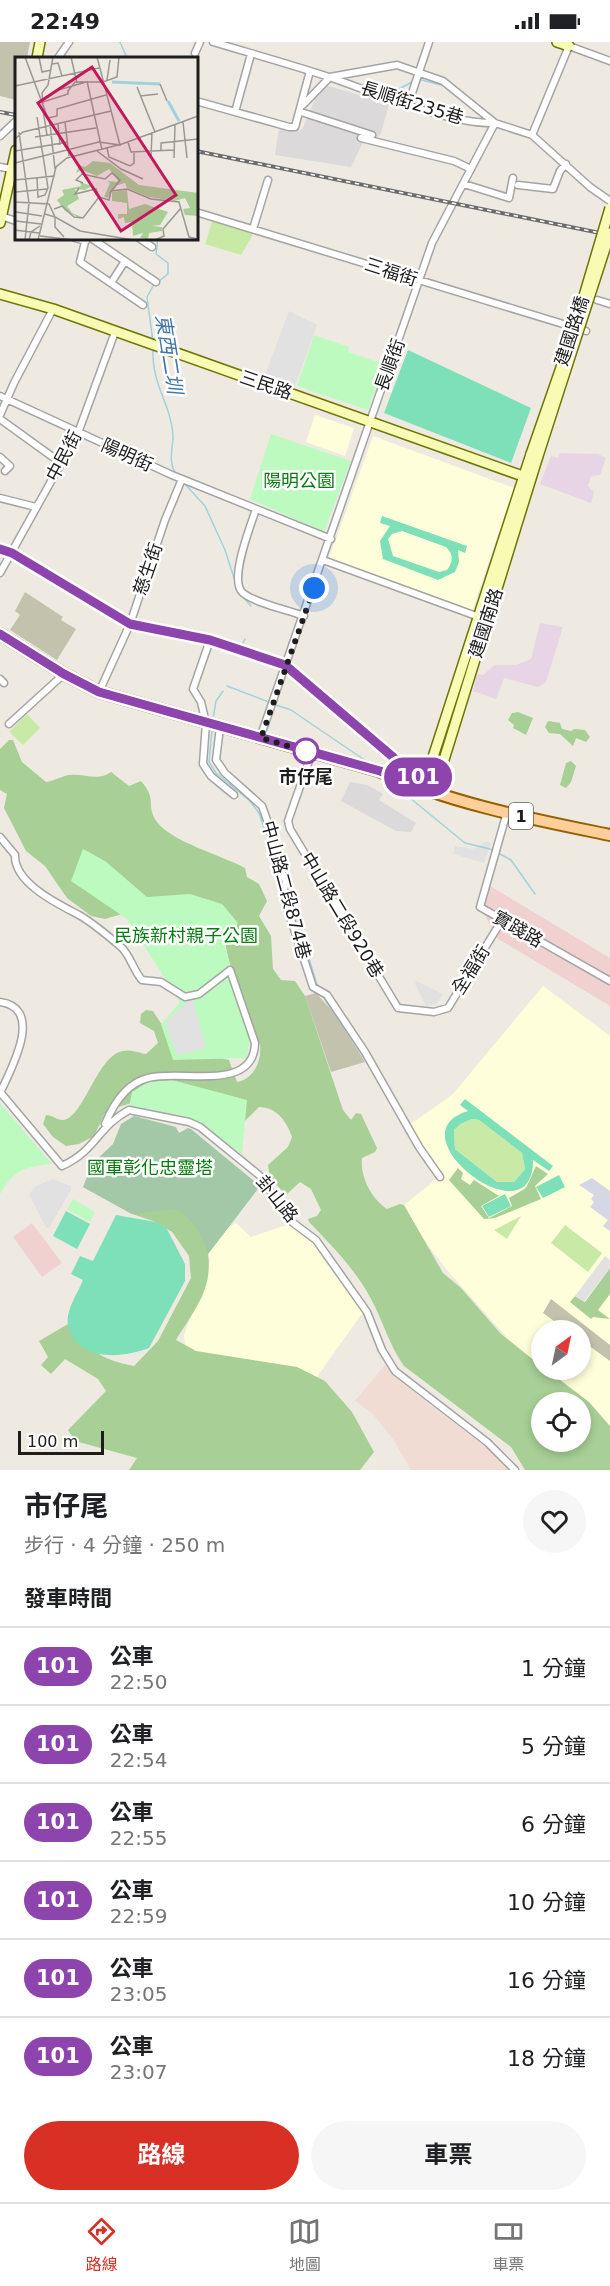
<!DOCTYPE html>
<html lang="zh-TW">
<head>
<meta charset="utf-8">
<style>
  :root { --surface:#fff; --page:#f6f6f6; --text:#202124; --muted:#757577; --line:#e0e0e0; --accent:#d93025 }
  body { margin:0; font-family:"DejaVu Sans","Noto Sans TC",sans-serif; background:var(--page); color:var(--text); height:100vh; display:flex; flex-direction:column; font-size:22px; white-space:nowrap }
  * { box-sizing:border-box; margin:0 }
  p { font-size:20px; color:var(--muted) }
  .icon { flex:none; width:33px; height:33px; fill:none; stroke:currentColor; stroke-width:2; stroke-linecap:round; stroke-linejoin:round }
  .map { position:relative; height:1428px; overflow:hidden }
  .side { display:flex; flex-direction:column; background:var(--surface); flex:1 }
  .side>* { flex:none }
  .badge { padding:0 12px; border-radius:20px; font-size:21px; line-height:39px }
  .needle { width:39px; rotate:33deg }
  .fabs { position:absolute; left:531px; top:1278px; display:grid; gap:12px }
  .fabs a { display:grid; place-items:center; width:60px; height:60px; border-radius:50%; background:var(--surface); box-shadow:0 3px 9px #0003; font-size:30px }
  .scale { position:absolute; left:18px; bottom:15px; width:86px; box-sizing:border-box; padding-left:6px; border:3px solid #1d1d1d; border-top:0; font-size:16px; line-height:21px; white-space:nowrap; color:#1d1d1d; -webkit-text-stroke:4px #fff; paint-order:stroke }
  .you { position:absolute; width:30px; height:30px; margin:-15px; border:4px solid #fff; border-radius:50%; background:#1a73e8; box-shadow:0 0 0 9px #1a73e833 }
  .map>.badge { position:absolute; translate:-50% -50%; box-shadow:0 0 0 3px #fff }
  h2 { padding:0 24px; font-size:22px; line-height:54px }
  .round { display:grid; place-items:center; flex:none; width:63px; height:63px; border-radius:32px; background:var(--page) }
  .overview { display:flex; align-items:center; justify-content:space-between; height:102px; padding:0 24px }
  h1 { font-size:28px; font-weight:700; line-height:45px }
  .action { display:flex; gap:12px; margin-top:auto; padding:12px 24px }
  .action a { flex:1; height:69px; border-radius:36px; background:var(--accent); color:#fff; font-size:24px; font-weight:700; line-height:69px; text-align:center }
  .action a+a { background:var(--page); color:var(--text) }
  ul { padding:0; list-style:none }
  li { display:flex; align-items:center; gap:18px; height:78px; padding:0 24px; border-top:2px solid var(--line) }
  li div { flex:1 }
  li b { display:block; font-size:22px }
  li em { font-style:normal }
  li .badge { min-width:66px; font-weight:700; text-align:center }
  .status { display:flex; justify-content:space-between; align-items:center; height:42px; padding:0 30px; background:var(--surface); direction:ltr }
  .status svg { height:16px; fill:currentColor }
  .menu { display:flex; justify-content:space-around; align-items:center; height:84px; border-top:2px solid var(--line); background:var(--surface); font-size:16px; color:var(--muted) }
  .menu a { display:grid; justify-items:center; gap:3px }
  .menu .selected { color:var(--accent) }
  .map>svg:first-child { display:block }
</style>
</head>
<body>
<div class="status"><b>22:49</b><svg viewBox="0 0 49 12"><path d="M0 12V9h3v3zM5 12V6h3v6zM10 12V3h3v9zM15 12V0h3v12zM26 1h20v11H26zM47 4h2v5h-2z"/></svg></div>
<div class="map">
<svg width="610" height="1428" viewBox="0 0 610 1428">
  <rect width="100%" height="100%" fill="#eeeae2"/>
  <path fill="#dbd9d9" d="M325,43L389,62L381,91L376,98L365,96L351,125L275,113L279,86L298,90L303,86L316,55Z
    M350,740L367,743L383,752L379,758L416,781L411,790L396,789L341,759Z"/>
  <path fill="#f0d1d0" d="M485,841L610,916V964L495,895L480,861Z
    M32,1181L62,1221L42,1235L13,1195Z"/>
  <path fill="#e7d4e4" d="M560,411L598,412L606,416L600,433L591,434L588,444L594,450L591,461L540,442L551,414L558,416Z
    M540,581L563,585L546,640L538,645L504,636L496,657L473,649L477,632L483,633L495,623H516L531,617Z"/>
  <path fill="#fffeda" d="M315,373L354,386L345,414L306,400Z
    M373,394L514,446L472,569L328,519Z
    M543,944L610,994V1387L543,1328H580V1288H542L541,1327L511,1300L446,1227L400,1166L443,1132L408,1084L453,1052Z
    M236,1181L251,1195L289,1182L306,1192L363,1270L302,1356L195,1312L185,1303L184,1293L210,1219L208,1209L222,1190Z"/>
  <path fill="#f1dcd4" d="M385,1323L410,1347L506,1421L510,1428H411L393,1397L372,1371L355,1359Z"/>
  <path fill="#c3c2ad" d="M0,0H30L27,16H16V58L0,54Z
    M25,550L63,575L61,578L76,587L57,618L10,588L20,573L15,569Z
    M316,951L335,972L365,1020L331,1030L305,954Z
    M551,1257L610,1303V1319L588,1303L581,1312L580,1288H548L554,1279L543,1271Z"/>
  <path fill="#c9eaa6" d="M213,177L255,189L241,213L205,202Z
    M27,672L40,686L23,703L9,690Z
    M472,1077L479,1078L522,1111L525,1127L514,1140H497L455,1107L454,1088L459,1082Z
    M521,1174L507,1197L494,1188Z
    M565,1183L602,1211L588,1230L551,1201Z"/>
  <path fill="#a7cf96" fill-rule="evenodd" d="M518,670L533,676L526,693L513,686L514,683L508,678L512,671Z
    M548,679L560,681L562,687L571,689L574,687L585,688L590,695L586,700L576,696L573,704L560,692L549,691L545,685Z
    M9,698H13L22,720L46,740C55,739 61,734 69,733C84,731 98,740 111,730L129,744L141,739C158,758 145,763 157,780C172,800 221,813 245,826L247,835L259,842L267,859L259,874L271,894L273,927L281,938L295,939L305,954L343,1068L351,1078L356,1071L361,1072L377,1106L375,1110L362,1116C360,1135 371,1156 387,1167L400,1162L404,1163L443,1231L461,1246L501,1292L541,1324L542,1328H547L589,1360L610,1384V1428H525L511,1405L404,1324C389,1303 383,1279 371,1257C356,1228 331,1203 309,1180L308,1177L317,1174L321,1168L311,1147L300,1140L286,1153L270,1136L268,1123L288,1105L292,1095C287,1080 277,1065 259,1065L240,1084L135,1060L112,1067L104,1073L94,1094L79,1102L66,1104L53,1095L43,1082L46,1073C52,1073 57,1078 63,1078C84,1076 97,1013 123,1009C130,1007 140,1011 146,1012L158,1001L154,989L140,981L141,972L146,968L153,969C174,1004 192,1009 229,1018L237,1040C253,1038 262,1019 260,1003L229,919L224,896L122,872L105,877L91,874L67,856L45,824L26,809L4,766L7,752L0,748V707ZM542,1360H580V1400H542Z
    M571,719L576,724L571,740L566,746L560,743L566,721Z
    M188,1086L260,1144L208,1212C213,1248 194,1268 176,1298L196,1309L297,1325L325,1339L352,1370L374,1410L360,1428H129L137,1416L75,1399L68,1388L106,1349L98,1337L65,1317L51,1332L41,1323L48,1315L39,1299L68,1282C89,1308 101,1318 134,1324L158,1299L191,1236L189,1214L172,1190L156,1180L132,1172L83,1145L169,1125Z
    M536,1124L548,1132L535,1144L541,1157L495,1176L484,1177L449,1138L458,1126L463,1131L461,1137L470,1143L474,1138L499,1154L481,1164L489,1176L512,1164L509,1156L526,1146Z
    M610,1226V1252L598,1268L610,1277L593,1275L591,1277L570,1260L575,1254L585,1260Z"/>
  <path fill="#a3c8a7" d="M134,1074L176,1085L179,1091L188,1086L191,1087L260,1144L208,1212C202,1192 194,1178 176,1167L132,1172L83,1145L92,1122L113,1102L121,1082Z"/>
  <path fill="#bdfac0" d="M314,293L349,305L348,310L384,322L368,368L297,344Z
    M271,392L351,419L324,490L250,457Z
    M83,807L105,819L147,855L190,852L222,862L238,881L225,905L250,994L247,1016L173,1018L161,982L180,960L127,877L71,839Z
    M172,1038L247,1058L242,1112L201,1082L181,1073L129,1065L132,1050L148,1040Z
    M0,1061L52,1122C24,1125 15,1127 0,1152Z
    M73,1157L95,1170L90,1180L67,1167Z"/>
  <path fill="#7de0b8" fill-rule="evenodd" d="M408,308L531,366L511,421L384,371Z
    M382,474L467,504L465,511L458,508L459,520L455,530L438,538L383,517L380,499L390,484L380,481ZM402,489L446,505C454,513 453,519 447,528L439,530L393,514L388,497L392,492Z
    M465,1057L553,1124L549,1129L533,1118C534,1202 390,1092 468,1069L460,1063ZM472,1077L479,1078L522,1111L525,1127L514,1140H497L455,1107L454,1088L460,1082Z
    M559,1133L565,1145L543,1156L536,1145Z
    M505,1152L511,1164L489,1175L482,1164Z
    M66,1169L90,1182L77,1207L53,1194Z
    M116,1173L156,1180L166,1185L185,1222V1239L149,1306C123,1316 77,1321 68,1283C65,1269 78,1251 83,1238L71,1232L80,1214L93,1219Z"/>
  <path fill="#e1e1e1" d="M289,269L317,283L295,344L265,333Z
    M485,800L491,801L484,821L453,812L455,804L473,807Z
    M416,939L443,952L436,962L426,964L415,942Z
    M192,956L206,1006L177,1013L165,980Z
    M53,1137L71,1144V1148L49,1186H46L29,1152L36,1144Z
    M605,1214L610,1218V1226L584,1260L575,1254Z"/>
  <path fill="#d6d7e4" d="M592,1136L610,1149V1189L603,1184L608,1178L590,1165L594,1160L591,1157L594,1153L579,1143Z"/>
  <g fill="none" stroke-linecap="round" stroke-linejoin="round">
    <path stroke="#a1d1dd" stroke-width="1.5" d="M120,0L127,16
      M418,37L445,44
      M399,47L414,39
      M153,300L147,255L153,244L168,232V221L156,212L158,196
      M153,308C151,341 172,365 173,394C173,407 168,418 175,431
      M184,441L205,464L225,508L236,542
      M238,549L251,564
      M242,603L245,597
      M227,644L269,660
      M273,662L291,668L366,719
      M213,677L216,659L223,649
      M212,688L209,720L216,731L249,758L259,771L275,818
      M388,738L465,801L494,808
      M498,811L511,818L535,852
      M287,844L317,943
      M322,953L369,1023"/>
    <g stroke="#a4a4a4" stroke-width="9">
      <path id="street" d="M213,0C253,12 293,23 332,36C378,52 448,82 495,81
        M195,11L200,0
        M58,16L69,0
        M196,59L289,85H295L310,29
        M303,63L330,35L397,23L443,39L495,81L532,93L590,145L610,159
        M408,63L429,0
        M235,70L251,12
        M301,70L372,93
        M532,93L569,4L610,19
        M0,94L16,79
        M361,96L454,119L471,127
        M0,125L12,127
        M464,142L509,156L513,136
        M518,143L553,147L560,129L566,122
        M196,170L586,289
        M1,174L16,179
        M253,187L268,138
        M75,196L86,199
        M91,196L125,219L111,241
        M139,196L152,205
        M85,200L80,220L143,263
        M125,219L156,240
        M597,258L610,262
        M0,354L172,433L331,497
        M0,373L14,341L53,267
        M0,377L61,421
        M0,415L10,424L5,429
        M0,456L36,465
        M256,467C251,483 228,539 243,551C255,561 288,568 304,574
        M323,518L479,575
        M0,531L78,391L115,290
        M210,598L193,647L201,660L206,681L203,722L211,734L234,753
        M0,637L4,641
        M99,650L130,582L165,478L182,437
        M9,682L64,632
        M220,685L216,718L225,731L262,764L273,795L279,826L286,839L283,853L313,945L327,953L365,1010L419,1105L440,1135
        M260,696L432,201L495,81
        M312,710L288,779L290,787L398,966L434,970L448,966L502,878
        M507,770L480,865L610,939
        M0,795L15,813C14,841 58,862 79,873C93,881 107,893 120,904C130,912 133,928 142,938L161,940L185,955L199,952L230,928L255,1001C254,1051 181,1027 148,1036C127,1041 113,1063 105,1082
        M0,960C45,966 11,1027 1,1049
        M0,1050L62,1124C97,1108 97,1085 129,1068L189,1080L200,1085L259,1133L292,1180L316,1198L367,1270L382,1308L395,1329L487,1400L515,1428"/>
    </g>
    <g stroke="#6b7502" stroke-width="12">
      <path id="secondary" d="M557,0L569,4
        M37,16L40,0
        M0,181L16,108
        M0,252L53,267L531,437
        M0,507L12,511L130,582L210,598L285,623L434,750L538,414
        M423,746L531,412"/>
    </g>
    <g stroke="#956100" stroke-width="14">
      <path id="primary" d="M0,592L64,632L99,650L379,729C452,762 532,777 610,793"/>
    </g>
    <use href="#street" stroke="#fff" stroke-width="6"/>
    <use href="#secondary" stroke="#f8fbb4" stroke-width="9"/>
    <use href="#primary" stroke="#fecf98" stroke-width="10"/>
    <g stroke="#6b6b6b" stroke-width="4">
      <path id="rail" d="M0,70L16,73
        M196,109L610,193"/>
    </g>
    <use href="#rail" stroke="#fff" stroke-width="1.5" stroke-dasharray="4.5" stroke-linecap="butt"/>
    <g stroke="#6b7502" stroke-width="12" stroke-linecap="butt">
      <path id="secondary-bridge" d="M531,412L573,291L610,166
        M538,414L610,191"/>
    </g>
    <use href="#secondary-bridge" stroke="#f8fbb4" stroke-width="9"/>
  </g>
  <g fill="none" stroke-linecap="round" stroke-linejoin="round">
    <g stroke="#fff" stroke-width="14">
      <path id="line" d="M0,507L12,511L130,582L210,598L285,623L434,750L380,729L99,650L64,632L0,592"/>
    </g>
    <use href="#line" stroke="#8e44ad" stroke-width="9"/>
    <path stroke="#1d1d1d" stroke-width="6" stroke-dasharray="0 10.8" d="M306,709L312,711L261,696L314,546"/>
  </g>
  <circle fill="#fff" stroke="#8e44ad" stroke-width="3" cx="306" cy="709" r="12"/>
  <g text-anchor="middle" stroke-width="5" stroke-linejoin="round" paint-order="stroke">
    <rect fill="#fff" stroke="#616161" stroke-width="1.5" x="509" y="761" width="24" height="26" rx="4.5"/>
    <g font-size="16" font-weight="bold" fill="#1d1d1d">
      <text x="521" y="780">1</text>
    </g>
    <g font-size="18" fill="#1d1d1d" stroke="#fff">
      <text transform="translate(412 61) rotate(17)" y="6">長順街235巷</text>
      <text transform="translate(391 230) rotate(18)" y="6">三福街</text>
      <text transform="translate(572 289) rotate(-72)" y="6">建國路橋</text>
      <text transform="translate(390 323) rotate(-70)" y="6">長順街</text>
      <text transform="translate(266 343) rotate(19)" y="6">三民路</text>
      <text transform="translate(127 413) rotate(24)" y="6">陽明街</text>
      <text transform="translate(64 414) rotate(-62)" y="6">中民街</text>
      <text transform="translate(148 527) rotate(-71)" y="6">慈生街</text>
      <text transform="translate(486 581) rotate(-72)" y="6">建國南路</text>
      <text transform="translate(286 848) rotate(75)" y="6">中山路二段874巷</text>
      <text transform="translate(342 873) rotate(59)" y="6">中山路二段920巷</text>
      <text transform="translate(518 887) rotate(30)" y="6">實踐路</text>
      <text transform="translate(471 928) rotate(-58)" y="6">全福街</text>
      <text transform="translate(277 1157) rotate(51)" y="6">卦山路</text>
    </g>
    <g font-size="18" fill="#097c10" stroke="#fff">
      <text x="299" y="445">陽明公園</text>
      <text x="186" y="900">民族新村親子公園</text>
      <text x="150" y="1132">國軍彰化忠靈塔</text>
    </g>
    <g font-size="18" font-weight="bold" fill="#1d1d1d" stroke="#fff">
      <text x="306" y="741">市仔尾</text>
    </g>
    <g font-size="20" font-style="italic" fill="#4478a6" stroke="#fff">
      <text transform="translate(169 312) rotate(81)" y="7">東西二圳</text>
    </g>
  </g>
  <g transform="translate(15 15)">
    <rect width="183" height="183" fill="#eeeae2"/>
    <path d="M78,104L95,106L124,128L183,136V159L170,158L168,152L175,151L170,141L160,144L134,140L112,131L110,126L100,129L93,141L89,140L95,126L92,124L104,125L94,112L82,119L67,113L61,116L64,108L70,110ZM65,125L77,129L70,133L60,132L64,142L52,149L57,156L67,160H63L50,154L42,143L49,138L47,133L66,129ZM112,133L114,152L130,147L153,155L145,168L137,169L147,170V174L134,176L133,182L125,181L128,176L118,179L117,165L110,166L109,160L103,162V157H112V146L97,144V135Z" fill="#a7cf96"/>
    <path fill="none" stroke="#a1d1dd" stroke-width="3" d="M97,25L145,27M153,44L164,64"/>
    <path fill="none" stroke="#9a9893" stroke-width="1.5" d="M10,0L35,67L40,112M24,0L27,15L36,13M56,0L62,26M37,7L43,6L47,19M92,23L95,3M72,24L87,93M145,27L152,44M0,29L84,11M122,30L140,75M40,34L71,25M53,34L60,25H88L102,20L104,0M125,39L143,37M28,45L53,37V33M28,47L27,36L33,28L38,0M28,53L32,78M22,60L33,131L30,138L23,140M33,61L42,59V52L91,38M50,65L54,99M168,65L172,101M43,67L45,88M4,75L14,146L10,183M20,80L81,71M0,82L8,75L96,54M113,85L116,95L159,93M92,91L94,100L115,109L119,106V96M0,94L53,85M82,94L106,112L128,122M146,94V86L183,82M136,99L137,76M159,101L160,68M0,106L84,85L105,88L82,0M0,117V173L24,176M22,121L23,141M0,123L40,119M68,126L61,123L67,117L90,122L97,116L105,123L95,136M64,131L60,137L81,132L84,140M1,135L32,132M0,145L34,147L40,160L65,174L118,183M39,152L47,149L59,160L68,161L84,140L94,143L96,134L112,132L136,142L164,145L174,180L183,182M1,155L27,159M30,157L40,160V170L49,180M1,164L26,167M25,179L59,183M14,183L16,175L25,169M23,183L41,110L52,101L107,87L183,59M140,183L149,179L148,172L166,151"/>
    <path fill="#c2185b" fill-opacity="0.15" stroke="#c2185b" stroke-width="3" d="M77,10L161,138L106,174L23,46Z"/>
    <rect width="183" height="183" fill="none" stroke="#1d1d1d" stroke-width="3"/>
  </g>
</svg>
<div class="fabs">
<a><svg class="needle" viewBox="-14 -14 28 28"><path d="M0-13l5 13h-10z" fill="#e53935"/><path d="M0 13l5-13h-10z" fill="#757577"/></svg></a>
<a><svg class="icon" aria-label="locate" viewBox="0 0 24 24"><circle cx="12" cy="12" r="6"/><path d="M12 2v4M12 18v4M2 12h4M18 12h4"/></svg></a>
</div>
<div class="scale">100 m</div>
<div class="you" style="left:314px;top:546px"></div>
<b class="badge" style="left:418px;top:735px;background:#8e44ad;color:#fff">101</b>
</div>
<section class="side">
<div class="overview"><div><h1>市仔尾</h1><p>步行 · 4 分鐘 · 250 m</p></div><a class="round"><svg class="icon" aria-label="heart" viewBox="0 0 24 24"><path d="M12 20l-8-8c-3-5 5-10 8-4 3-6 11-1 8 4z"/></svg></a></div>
<h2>發車時間</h2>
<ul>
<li><span class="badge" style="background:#8e44ad;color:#fff">101</span><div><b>公車</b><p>22:50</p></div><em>1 分鐘</em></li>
<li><span class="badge" style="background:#8e44ad;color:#fff">101</span><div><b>公車</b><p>22:54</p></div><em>5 分鐘</em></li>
<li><span class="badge" style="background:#8e44ad;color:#fff">101</span><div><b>公車</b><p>22:55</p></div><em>6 分鐘</em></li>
<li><span class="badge" style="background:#8e44ad;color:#fff">101</span><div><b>公車</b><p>22:59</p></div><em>10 分鐘</em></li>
<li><span class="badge" style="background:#8e44ad;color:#fff">101</span><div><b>公車</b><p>23:05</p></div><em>16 分鐘</em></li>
<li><span class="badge" style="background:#8e44ad;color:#fff">101</span><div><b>公車</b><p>23:07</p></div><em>18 分鐘</em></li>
</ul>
<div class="action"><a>路線</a><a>車票</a></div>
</section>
<nav class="menu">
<a class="selected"><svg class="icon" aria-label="directions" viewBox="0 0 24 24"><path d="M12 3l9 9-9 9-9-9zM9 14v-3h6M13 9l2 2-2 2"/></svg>路線</a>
<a><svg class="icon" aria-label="map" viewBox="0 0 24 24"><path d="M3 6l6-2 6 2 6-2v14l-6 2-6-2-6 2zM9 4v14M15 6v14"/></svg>地圖</a>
<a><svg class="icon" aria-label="tickets" viewBox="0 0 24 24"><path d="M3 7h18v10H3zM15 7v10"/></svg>車票</a>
</nav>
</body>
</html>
